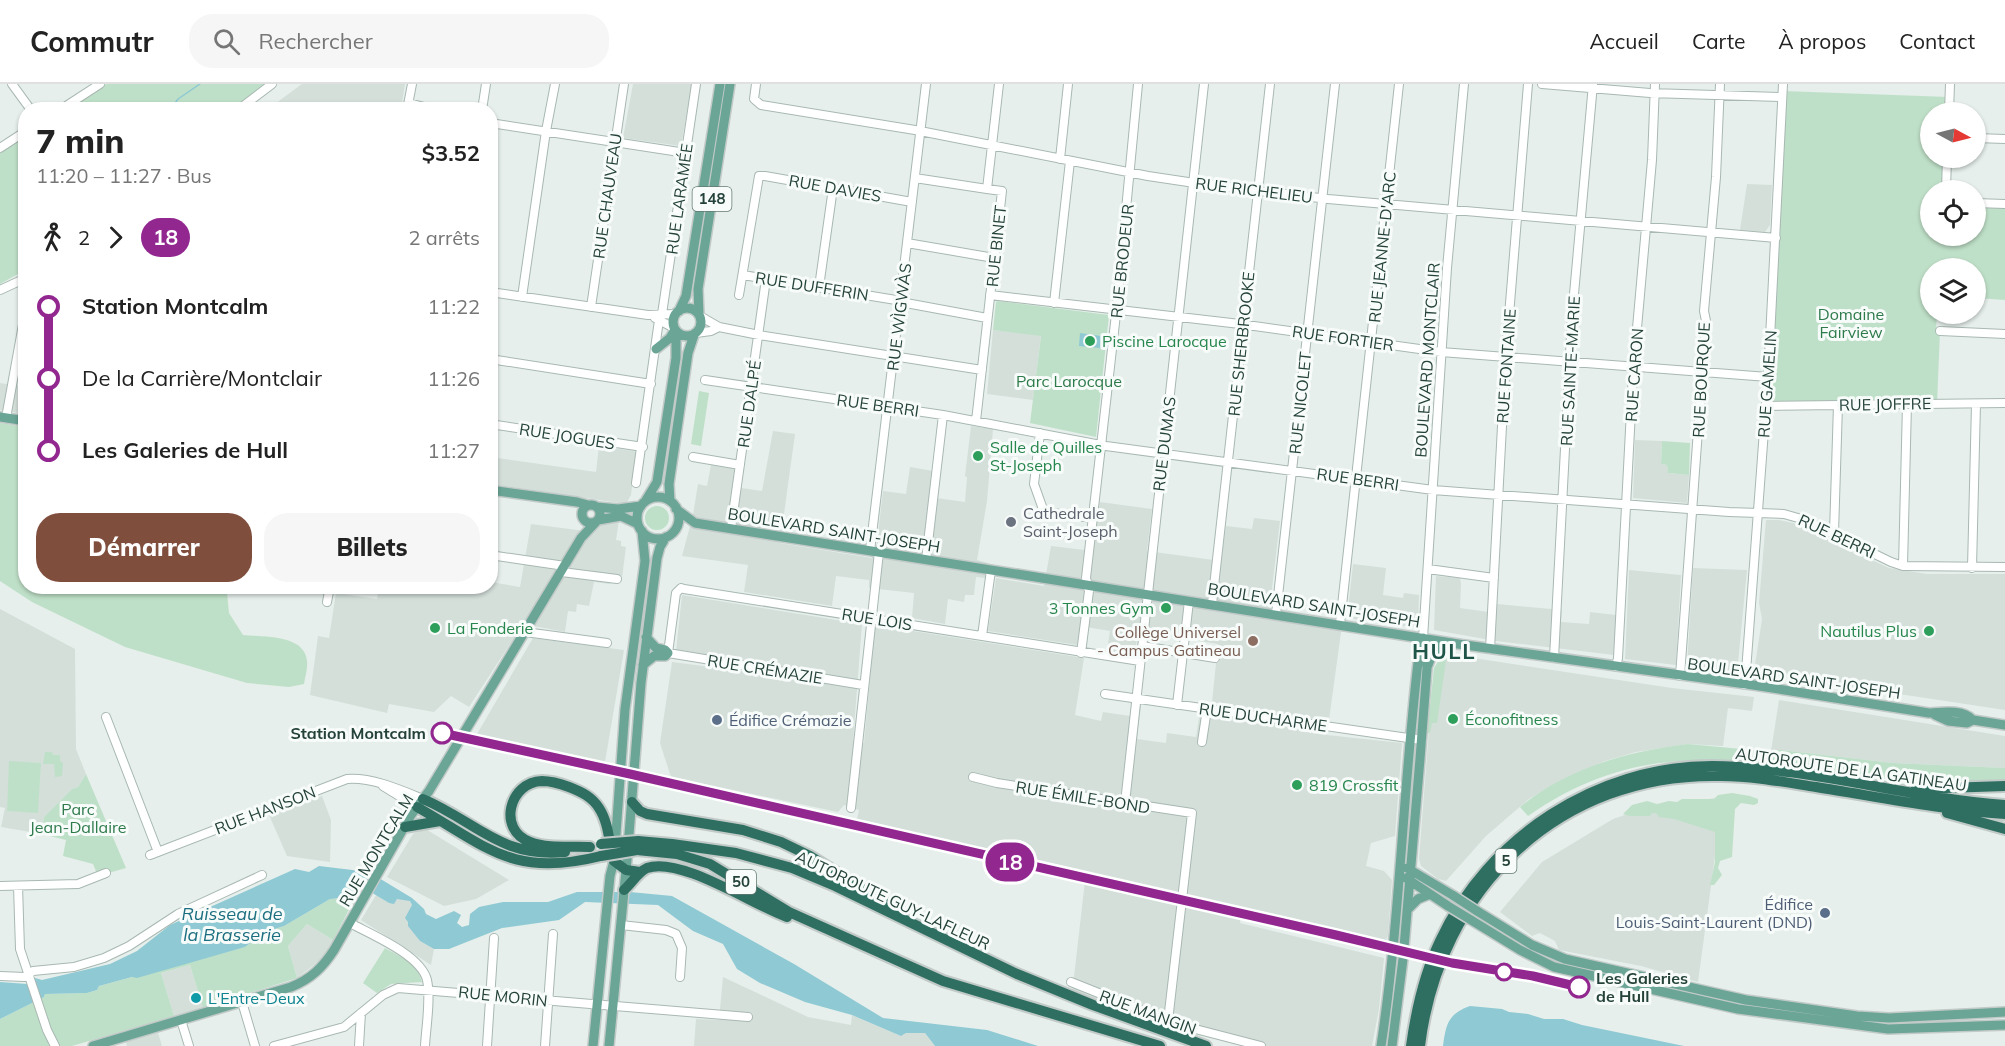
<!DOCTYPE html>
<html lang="fr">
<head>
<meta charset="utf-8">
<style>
  :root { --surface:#fff; --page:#f6f6f6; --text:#222; --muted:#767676; --line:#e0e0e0; --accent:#804e3d }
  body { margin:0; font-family:Mulish,sans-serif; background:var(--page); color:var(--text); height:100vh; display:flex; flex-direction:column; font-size:22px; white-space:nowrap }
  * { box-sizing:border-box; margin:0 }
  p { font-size:20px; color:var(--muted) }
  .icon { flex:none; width:33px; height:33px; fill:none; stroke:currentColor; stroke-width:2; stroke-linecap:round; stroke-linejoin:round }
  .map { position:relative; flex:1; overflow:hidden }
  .side { position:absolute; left:18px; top:18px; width:480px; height:492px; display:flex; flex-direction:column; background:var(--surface); border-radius:24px; box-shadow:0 2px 4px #0004 }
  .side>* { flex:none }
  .badge { padding:0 12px; border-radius:20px; font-size:21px; line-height:39px }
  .needle { width:39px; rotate:97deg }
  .tools { position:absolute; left:1920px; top:18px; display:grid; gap:12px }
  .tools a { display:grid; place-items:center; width:66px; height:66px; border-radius:50%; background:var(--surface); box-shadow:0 2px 4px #0004; font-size:30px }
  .map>.badge { position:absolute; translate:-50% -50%; box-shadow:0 0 0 3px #fff }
  .legs { display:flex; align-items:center; gap:9px; height:66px; padding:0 18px; font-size:20px }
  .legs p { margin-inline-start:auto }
  .head { display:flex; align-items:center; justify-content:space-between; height:102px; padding:0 18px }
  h1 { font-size:33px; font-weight:800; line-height:45px }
  .primary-button { display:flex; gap:12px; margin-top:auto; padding:12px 18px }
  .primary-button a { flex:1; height:69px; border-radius:24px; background:var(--accent); color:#fff; font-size:24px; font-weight:800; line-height:69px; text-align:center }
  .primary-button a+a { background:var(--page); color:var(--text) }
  ul { padding:0 18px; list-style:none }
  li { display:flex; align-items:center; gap:21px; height:72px; font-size:22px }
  li i { display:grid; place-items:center; width:9px; height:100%; margin:0 8px; background:currentColor }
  li i::after { content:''; width:15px; height:15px; margin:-8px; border:4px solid; border-radius:50%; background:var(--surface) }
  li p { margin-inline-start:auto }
  li:first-child i { background:linear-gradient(#0000 50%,currentColor 0) }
  li:last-child i { background:linear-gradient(currentColor 50%,#0000 0) }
  header { display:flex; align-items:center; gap:36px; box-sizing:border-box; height:84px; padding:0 30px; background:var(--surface); border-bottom:2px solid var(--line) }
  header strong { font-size:28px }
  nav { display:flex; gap:33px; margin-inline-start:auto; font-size:21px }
  .search { width:420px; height:54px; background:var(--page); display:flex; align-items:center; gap:15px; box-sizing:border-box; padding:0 21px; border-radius:24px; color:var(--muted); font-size:22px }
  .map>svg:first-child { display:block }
</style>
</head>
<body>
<header>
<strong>Commutr</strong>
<div class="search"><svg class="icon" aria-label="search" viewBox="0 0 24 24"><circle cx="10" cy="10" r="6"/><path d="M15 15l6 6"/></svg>Rechercher</div>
<nav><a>Accueil</a><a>Carte</a><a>À propos</a><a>Contact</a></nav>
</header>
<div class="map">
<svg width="2005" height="962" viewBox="0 0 2005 962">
  <rect width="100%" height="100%" fill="#e6efeb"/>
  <path fill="#d4dfda" d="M302,0H405L401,25H268Z
    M633,0H692L681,62L623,54Z
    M1747,100L1772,101L1770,141L1765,148L1740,146Z
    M993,246L1041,251L1033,316L987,310Z
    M0,299L25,303V330L0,326Z
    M971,342L993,345L987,417L977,476L988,479L986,494L976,493L974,511H965L964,518L948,515L945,540L912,534L914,509L869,504V496L836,492L832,522L744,508L748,481L682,472L693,431L698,400L707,402L711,381L743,386L741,404L762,407L773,347L795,350L780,459L872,474L877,459L883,407L906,410L910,383L933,387L929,413L965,418L967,393L965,392Z
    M1635,356L1662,357L1661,380L1667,381L1668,389L1689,391L1687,419L1633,414Z
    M599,362L634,367L636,369L631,411L626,420L491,400L490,373L596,388Z
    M1100,418L1152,425L1147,467L1221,477L1226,442L1252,445L1254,434L1280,437L1269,529L1342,541L1327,651L1402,659L1395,752L1371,759L1366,782L1384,787L1392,796L1388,852L1386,856L1243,823L1240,839L1384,874L1379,925L1372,962H1250L1163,940L1072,910L1086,788L857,735L859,726L844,721L838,728L671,693L660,659L672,578L758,589L760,579L676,567L682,511L862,540L853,658L864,659L875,541L1084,574L1075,631L1101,637L1103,628L1130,632L1132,621L1141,622L1137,655L1166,659L1167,649L1196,653L1200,628L1259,632L1260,626L1212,618L1218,560L1161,551V548L1138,546L1135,570L1107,567L1110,547L1080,542L1077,561L988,547L996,494L1044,502L1051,462L1093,467Z
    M619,436L616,456L621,457V462L626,463L622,494L610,500L594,498L589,522L577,520L576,528L568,527L565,548L523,540L469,623L451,612L434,628L389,620L387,629L310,611L318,552L329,554L336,509L377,515L379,503L464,502L489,506L491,498L520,503L531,440L593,448L601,440Z
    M1766,436H1779L1793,439L1889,484L1927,490H2005V626L1754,588L1762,535L1759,519Z
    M1353,480L1386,484L1383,511L1403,514L1404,509L1419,511L1418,544L1347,534Z
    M1693,484L1747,486L1737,589L1687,582Z
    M1629,486L1681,491L1676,581L1625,575Z
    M1436,492L1460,494L1461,500L1460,524L1496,529L1497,520L1562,526L1561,538L1589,540L1590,528L1616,531L1614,571L1496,557L1434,546Z
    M0,525L75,565L76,665L86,690L78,703L72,705L44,733L42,750L1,743L5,724L0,723Z
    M533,554L624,566L605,678L477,650Z
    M1447,570L1672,604L1754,613L1752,627L1728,624L1723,662L1688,660L1636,668L1605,677L1546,705L1529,715L1486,752L1446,797L1438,795L1421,782L1419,775L1432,606L1438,580Z
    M1779,616L2005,652V684L1893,679L1781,666L1771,667Z
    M322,712L331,736L330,778L287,772L269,731Z
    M1723,713L1698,898L1641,882L1559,866L1555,857L1540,849L1532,852L1500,828L1542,778L1613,735L1645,724Z
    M424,744L509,796L476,815L444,822L387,793L413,750Z
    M376,811L389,819H394L397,815H405L410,817L412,821L408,838L420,857L434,865L431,881L361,836Z
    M307,840L333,856L325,870L314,881L297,894L288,862Z
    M190,881L203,924L174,932L161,889Z
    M723,893L808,933L851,941L852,931L901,952L906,949H925L935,962H694L696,935L719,936Z
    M158,949L162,962H127L126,958Z"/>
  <path fill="#bfe0c8" d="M106,0H266L232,25L67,26Z
    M1783,7L1949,13V28H1930V74H1947L1946,106H1930V152H1976V119L2005,120V216L1976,214V184H1930V230H1937L1936,246L1940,247L1937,320L1766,322Z
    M25,53V186L0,200V69Z
    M998,217L1109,231L1096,353L1030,339L1041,252L993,246L996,218Z
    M699,307L709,309L701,362L691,360Z
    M0,339L25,343L26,502L305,503L304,510L256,503L253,508L232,506L227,508L229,529L243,551C262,553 305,550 307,577C308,584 305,593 304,600L289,603L247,599L125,563L32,518L0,497Z
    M1662,357L1690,359L1689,391L1668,389L1667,381L1661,380Z
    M645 434a12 12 0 1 1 24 0a12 12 0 1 1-24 0Z
    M1447,570L1437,639H1432L1430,649H1427L1434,584L1439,576Z
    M1688,660L1763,667L1781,666L1893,679L2005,684V697C1973,698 1941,701 1910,698C1768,684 1656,642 1528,732L1520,723C1567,684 1629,667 1688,660Z
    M45,668H52L53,671H60V677L63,679L62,692L55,693L54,680H43Z
    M9,677L41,679L38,729L7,727Z
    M86,690L126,784L98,792L93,780L63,772L66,756L42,750L44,733L72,705L78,703Z
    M1732,709L1750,712L1758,715V719L1754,721L1741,719L1735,725L1732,773L1720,777L1718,784L1722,791L1714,801H1710L1715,778V748L1674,735L1659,733L1656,729H1652L1650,732H1630L1623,730L1632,721L1647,717L1657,720L1669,717L1677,718L1682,715H1714L1718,711Z
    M359,801L361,803L333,856L307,840L288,862L297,894L203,924L190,881L161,889L174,932L72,962H0V935L44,913L45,910L87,909L97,906L99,902L245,863L265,848L284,842L330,815L352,813Z
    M385,864C401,873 417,879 422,898L391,900L377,909L363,899Z"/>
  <path fill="#8ec9d4" d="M1080,249L1101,252L1100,264L1079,262Z
    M319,782L369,788L412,814L424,825L426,830L436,835L454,827L461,831L457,839L462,843L469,841L470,830L479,823L503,818H548L577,808H630L672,812L794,880L883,934L987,946L1038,962H935L925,949H906L901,952L852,931L805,918L760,899L737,885L723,860L693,847L658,821L585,818L559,836L502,844L449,865H434L420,857L408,842V838L405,834L412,821L410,817L397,815L394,820L389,819L359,801L352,813L330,815L284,842L265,848L245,863L137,894L132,893L99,902L97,906L87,909L45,910L44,913L0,935V898L27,900L35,894L42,896L110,880L137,867L170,841L295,785L309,788Z
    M1470,922L1502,925L1509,928L1528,930L1544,935H1563L1582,941L1684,962H1443C1446,940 1448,930 1470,922Z"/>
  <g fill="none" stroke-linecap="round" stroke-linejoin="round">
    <path stroke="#8ec9d4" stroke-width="1.5" d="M170,26L178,15L200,0"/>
    <g stroke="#a8b8b2" stroke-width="10">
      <path id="minor" d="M12,0L31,26
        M756,0L754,15L761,21L915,46L1148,92L1188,98L1328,115L1776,154
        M1542,0L1650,9L1782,13
        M409,19L436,26
        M60,26L100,0
        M238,26L272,0
        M407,26L412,0
        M482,26L486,0
        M1949,28L1950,0
        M490,39L686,69
        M1976,54L2005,55
        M0,64L26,47
        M1060,75L1068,0
        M915,94L987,105
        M1946,106L1947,74
        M1976,119L2005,120
        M907,159L994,174
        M743,191L896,216L906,219L987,234
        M819,203L833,104
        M0,206L26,194
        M490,208L648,231L675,230
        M739,211L759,92H765L912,118
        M990,211L1240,240L1441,268L1768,293
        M522,213L546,47L555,0
        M1054,219L1070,77
        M591,223L624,0
        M662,230L696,0
        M700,232L719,243L759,251L982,286
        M655,234L674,244
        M1940,247L2005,250
        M696,249L711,247L719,243
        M490,275L651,300
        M705,296L943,331L1106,362L1433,406L1729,428L1784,430L1805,436L1891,478L1903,482L2005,483
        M1766,322L2005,319
        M6,334L26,224
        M976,337L1002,107L987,105L999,0
        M490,340L643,363
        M1040,349L1034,400L1044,428L1093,434
        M693,373L740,381
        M636,399L659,236
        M731,444L766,195
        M1834,449L1838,321
        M870,467L926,0
        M490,471L565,482
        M926,476L943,331
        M1903,482L1907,320
        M1972,484L1976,320
        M1428,485L1494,494
        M562,488L617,495
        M327,518L330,502
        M1212,520L1270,0
        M1276,530L1335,0
        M1340,540L1399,0
        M525,548L607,559
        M982,552L991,486
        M1423,554L1447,184L1464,0
        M1142,562L1215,574
        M1490,565L1506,268L1528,0
        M1081,569L1089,507L1086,494L1116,230L1138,0
        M1554,574L1572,232L1593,0
        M1616,583L1618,574L1633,289L1652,76L1655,0
        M1680,592L1706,237L1704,227L1716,93L1720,0
        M863,601L668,569L676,509L681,504L684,505L1140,577
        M1745,601L1768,293L1783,0
        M1105,610L1422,656
        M1177,621L1189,517
        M106,633L158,768
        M1202,658L1207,625
        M973,693L997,699L1192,729L1168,937
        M383,702L417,723
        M1125,719L1204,0
        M851,724L879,468
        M150,771L347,695C372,693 401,706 423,715
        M0,802L78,800L106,789
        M18,802L20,865L47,946L55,962
        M350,839C372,851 421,871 427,896C431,915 426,943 425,962
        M621,841L666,846L676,850L682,864L680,893
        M0,892L25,893L33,887L74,883L104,874L129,862L178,830L262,791
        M1071,898L1176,940L1261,962
        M242,918L255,962
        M181,936L189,962
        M274,962L344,943L383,911L398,904L748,933
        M359,962L361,929
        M487,962L494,854
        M545,962L553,850"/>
    </g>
    <g stroke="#c2cac8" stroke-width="12">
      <path id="major" d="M673 238a14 14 0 1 1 28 0a14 14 0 1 1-28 0Z
        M679,227L686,212L720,0
        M699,230L698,205L730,0
        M656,265L670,254L675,246
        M0,333L26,337
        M490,406L577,418L588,421
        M637 434a21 21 0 1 1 42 0a21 21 0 1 1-42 0Z
        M646,416L657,398L676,274V247
        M670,417L669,400L688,269L694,251
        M582 430a9 9 0 1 1 18 0a9 9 0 1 1-18 0Z
        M597,423L618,425L641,422
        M676,425L695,439L1458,560L1753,601L1929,629C1943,628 1963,625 1973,636
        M598,436L621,432L638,440
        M643,581L654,572H665L668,569L665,566L656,564L646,553
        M1428,581C1432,569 1438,563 1452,561
        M1935,631L1948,637L1967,639L1973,636L2005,641
        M1407,784L1454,812
        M1406,794L1448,822
        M1407,826L1418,815L1430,810
        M1477,827L1532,861L1565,875L1746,916L1857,932L1889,934L2005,928
        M1471,836L1520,866L1554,883L1738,925L1888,945L2005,941
        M93,962L291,903C311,895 323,883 334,866L411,731L429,707L581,454L596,438
        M593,962L610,792L614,777L625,625L645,477L642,447
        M609,962L627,776L641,599L657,474L660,463L666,453
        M1381,962C1401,830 1403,695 1420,562L1423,554
        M1392,962L1403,875L1420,675L1427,584L1424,556"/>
    </g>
    <g stroke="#c2cac8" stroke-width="14">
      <path id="highway" d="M1916,705L2005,702
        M423,715C477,738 500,774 565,768
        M632,718L640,727L647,730L743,746L781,758L810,772L889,822
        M417,723C489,764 513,794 601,772
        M1947,729L2005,745
        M405,743L440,737
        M638,757L672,760L736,769L792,784L835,802L1017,890L1093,921L1206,962
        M590,763C571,762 548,765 530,758C497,746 509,698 542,697C552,697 561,700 569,703C582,708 592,713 599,724C609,739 609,760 614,777L626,786L640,788
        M637,766L677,770L710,780L789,828L943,897L1160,962
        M624,806C632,799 638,788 647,784C680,772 753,821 787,833
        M1411,962C1416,926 1424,890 1440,857C1488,753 1597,682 1712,682C1809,683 1908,714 2005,721
        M1420,962C1439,805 1559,688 1721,692C1753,692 1784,698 1816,703C1879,713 1942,726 2005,730"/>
    </g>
    <use href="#minor" stroke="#fff" stroke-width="8"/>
    <use href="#major" stroke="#6aa596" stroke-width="9"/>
    <use href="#highway" stroke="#2f6f62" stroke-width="10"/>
    <g stroke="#c2cac8" stroke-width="12" stroke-linecap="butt">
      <path id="major-bridge" d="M1454,812L1477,827
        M1448,822L1471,836"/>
    </g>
    <g stroke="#c2cac8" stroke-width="14" stroke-linecap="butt">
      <path id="highway-bridge" d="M601,760L638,757
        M601,772L637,766"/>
    </g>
    <use href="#major-bridge" stroke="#6aa596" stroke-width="9"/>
    <use href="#highway-bridge" stroke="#2f6f62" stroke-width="10"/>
  </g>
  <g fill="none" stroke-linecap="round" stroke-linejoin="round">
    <g stroke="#fff" stroke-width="14">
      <path id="line-1" d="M442,649L630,690L1336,851L1452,879L1533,892L1579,903"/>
    </g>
    <use href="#line-1" stroke="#922790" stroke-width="9"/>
  </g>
  <g fill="#2e9e5b" stroke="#f7fbf9" stroke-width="2">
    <circle cx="1090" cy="257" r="6"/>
    <circle cx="978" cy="372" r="6"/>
    <circle cx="1166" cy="524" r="6"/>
    <circle cx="435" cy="544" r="6"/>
    <circle cx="1929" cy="547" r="6"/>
    <circle cx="1453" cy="635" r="6"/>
    <circle cx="1297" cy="701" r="6"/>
  </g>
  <circle fill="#6b7280" stroke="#f7fbf9" stroke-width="2" cx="1011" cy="438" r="6"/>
  <circle fill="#8d6e63" stroke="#f7fbf9" stroke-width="2" cx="1253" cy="557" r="6"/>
  <g fill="#5c6f8a" stroke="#f7fbf9" stroke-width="2">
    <circle cx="717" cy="636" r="6"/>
    <circle cx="1825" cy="829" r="6"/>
  </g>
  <g fill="#fff" stroke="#922790" stroke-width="3">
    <circle cx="442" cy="649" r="10"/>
    <circle cx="1504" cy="888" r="8"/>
    <circle cx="1579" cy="903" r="10"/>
  </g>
  <circle fill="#0f9aa8" stroke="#f7fbf9" stroke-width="2" cx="196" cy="914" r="6"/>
  <g text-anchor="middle" stroke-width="6" stroke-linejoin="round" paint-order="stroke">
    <g fill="#f7fbf9" stroke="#637a73" stroke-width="1.5">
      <rect x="692.5" y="103" width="39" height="24" rx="4.5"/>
      <rect x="1495.5" y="765" width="21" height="24" rx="4.5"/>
      <rect x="726" y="786" width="30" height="24" rx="4.5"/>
    </g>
    <g font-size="15" font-weight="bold" fill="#24423a">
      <text x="712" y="120">148</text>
      <text x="1506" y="782">5</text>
      <text x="741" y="803">50</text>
    </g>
    <g font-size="16" fill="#24423a" stroke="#f7fbf9">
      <text transform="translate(835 104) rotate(10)" y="6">RUE DAVIES</text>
      <text transform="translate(1254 106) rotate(7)" y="6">RUE RICHELIEU</text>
      <text transform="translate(607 112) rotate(-82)" y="6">RUE CHAUVEAU</text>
      <text transform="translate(679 115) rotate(-82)" y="6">RUE LARAMÉE</text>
      <text transform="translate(996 162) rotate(-84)" y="6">RUE BINET</text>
      <text transform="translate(1382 163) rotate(-84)" y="6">RUE JEANNE-D'ARC</text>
      <text transform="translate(1122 177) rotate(-84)" y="6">RUE BRODEUR</text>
      <text transform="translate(812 202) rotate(9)" y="6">RUE DUFFERIN</text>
      <text transform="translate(899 233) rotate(-83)" y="6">RUE WÌGWÀS</text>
      <text transform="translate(1343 254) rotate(8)" y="6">RUE FORTIER</text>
      <text transform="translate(1241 260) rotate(-84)" y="6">RUE SHERBROOKE</text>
      <text transform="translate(1427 276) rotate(-86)" y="6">BOULEVARD MONTCLAIR</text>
      <text transform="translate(1506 282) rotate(-86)" y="6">RUE FONTAINE</text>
      <text transform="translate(1570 287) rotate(-87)" y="6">RUE SAINTE-MARIE</text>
      <text transform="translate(1634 291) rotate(-86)" y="6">RUE CARON</text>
      <text transform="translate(1701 296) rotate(-87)" y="6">RUE BOURQUE</text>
      <text transform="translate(1767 300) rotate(-86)" y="6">RUE GAMELIN</text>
      <text transform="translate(1300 319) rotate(-84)" y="6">RUE NICOLET</text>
      <text transform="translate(749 320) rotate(-82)" y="6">RUE DALPÉ</text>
      <text transform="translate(1885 320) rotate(-1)" y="6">RUE JOFFRE</text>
      <text transform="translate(878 321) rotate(8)" y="6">RUE BERRI</text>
      <text transform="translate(567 352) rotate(9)" y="6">RUE JOGUES</text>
      <text transform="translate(1164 360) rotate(-83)" y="6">RUE DUMAS</text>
      <text transform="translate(1358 395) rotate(8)" y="6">RUE BERRI</text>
      <text transform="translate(834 446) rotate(9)" y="6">BOULEVARD SAINT-JOSEPH</text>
      <text transform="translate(1837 452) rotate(25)" y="6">RUE BERRI</text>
      <text transform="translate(1314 521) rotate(9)" y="6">BOULEVARD SAINT-JOSEPH</text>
      <text transform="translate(877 535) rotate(9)" y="6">RUE LOIS</text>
      <text transform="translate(765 585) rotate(9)" y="6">RUE CRÉMAZIE</text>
      <text transform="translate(1794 594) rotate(8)" y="6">BOULEVARD SAINT-JOSEPH</text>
      <text transform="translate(1263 633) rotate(8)" y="6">RUE DUCHARME</text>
      <text transform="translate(1851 685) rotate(8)" y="6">AUTOROUTE DE LA GATINEAU</text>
      <text transform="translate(1083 713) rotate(9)" y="6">RUE ÉMILE-BOND</text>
      <text transform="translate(265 726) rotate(-21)" y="6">RUE HANSON</text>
      <text transform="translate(376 766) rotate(-59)" y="6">RUE MONTCALM</text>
      <text transform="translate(893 816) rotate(25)" y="6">AUTOROUTE GUY-LAFLEUR</text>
      <text transform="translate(503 912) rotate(6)" y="6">RUE MORIN</text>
      <text transform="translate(1148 928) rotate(20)" y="6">RUE MANGIN</text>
    </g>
    <g font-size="16" fill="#2d7a4b" stroke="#f7fbf9">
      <text x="1851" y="236">Domaine<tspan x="1851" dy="18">Fairview</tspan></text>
      <text x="1069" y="303">Parc Larocque</text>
      <text x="78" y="731">Parc<tspan x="78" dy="18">Jean-Dallaire</tspan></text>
    </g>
    <g font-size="16" fill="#27864d" stroke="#f7fbf9" text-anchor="start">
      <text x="1102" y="263">Piscine Larocque</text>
      <text x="990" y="369">Salle de Quilles<tspan x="990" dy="18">St-Joseph</tspan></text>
      <text x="1154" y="530" text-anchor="end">3 Tonnes Gym</text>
      <text x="447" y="550">La Fonderie</text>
      <text x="1917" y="553" text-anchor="end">Nautilus Plus</text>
      <text x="1465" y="641">Éconofitness</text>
      <text x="1309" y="707">819 Crossfit</text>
    </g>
    <g font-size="16" fill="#5b616d" stroke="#f7fbf9" text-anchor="start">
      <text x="1023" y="435">Cathedrale<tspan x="1023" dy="18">Saint-Joseph</tspan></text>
    </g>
    <g font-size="16" fill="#785e54" stroke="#f7fbf9" text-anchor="end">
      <text x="1241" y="554">Collège Universel<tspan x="1241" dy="18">- Campus Gatineau</tspan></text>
    </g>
    <g font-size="16" fill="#4e5e75" stroke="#f7fbf9" text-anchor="start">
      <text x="729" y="642">Édifice Crémazie</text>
      <text x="1813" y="826" text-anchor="end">Édifice<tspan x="1813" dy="18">Louis-Saint-Laurent (DND)</tspan></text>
    </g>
    <g font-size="16" font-weight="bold" fill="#24423a" stroke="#f7fbf9" text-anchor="end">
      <text x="426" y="655">Station Montcalm</text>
      <text x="1596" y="900" text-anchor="start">Les Galeries<tspan x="1596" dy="18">de Hull</tspan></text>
    </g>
    <g font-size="16" fill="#0d838f" stroke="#f7fbf9" text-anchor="start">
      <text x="208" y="920">L'Entre-Deux</text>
    </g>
    <g font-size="18" font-style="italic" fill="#1c6f80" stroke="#f7fbf9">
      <text x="232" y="836">Ruisseau de<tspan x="232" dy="21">la Brasserie</tspan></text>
    </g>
    <g font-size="22" font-weight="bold" letter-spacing="1.5" fill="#1f5548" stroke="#f7fbf9">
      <text x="1444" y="575">HULL</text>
    </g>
  </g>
</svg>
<div class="tools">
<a><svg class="needle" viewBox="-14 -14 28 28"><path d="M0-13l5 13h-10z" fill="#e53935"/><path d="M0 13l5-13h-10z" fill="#767676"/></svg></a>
<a><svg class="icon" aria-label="locate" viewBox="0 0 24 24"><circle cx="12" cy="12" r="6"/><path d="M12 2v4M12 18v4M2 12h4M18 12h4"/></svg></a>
<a><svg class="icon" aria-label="layers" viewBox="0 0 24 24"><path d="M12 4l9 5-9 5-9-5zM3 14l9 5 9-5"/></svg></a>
</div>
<b class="badge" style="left:1010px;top:778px;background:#922790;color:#fff">18</b>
<section class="side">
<div class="head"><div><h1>7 min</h1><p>11:20 – 11:27 · Bus</p></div><b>$3.52</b></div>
<div class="legs"><svg class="icon" aria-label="walk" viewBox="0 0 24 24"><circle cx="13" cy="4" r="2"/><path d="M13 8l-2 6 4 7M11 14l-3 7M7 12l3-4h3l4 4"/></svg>2<svg class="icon" aria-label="forward" viewBox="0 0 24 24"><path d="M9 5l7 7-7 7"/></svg><b class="badge" style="background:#922790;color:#fff">18</b><p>2 arrêts</p></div>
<ul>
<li><i style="color:#922790"></i><b>Station Montcalm</b><p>11:22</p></li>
<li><i style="color:#922790"></i><span>De la Carrière/Montclair</span><p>11:26</p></li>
<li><i style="color:#922790"></i><b>Les Galeries de Hull</b><p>11:27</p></li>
</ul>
<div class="primary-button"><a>Démarrer</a><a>Billets</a></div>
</section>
</div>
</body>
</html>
